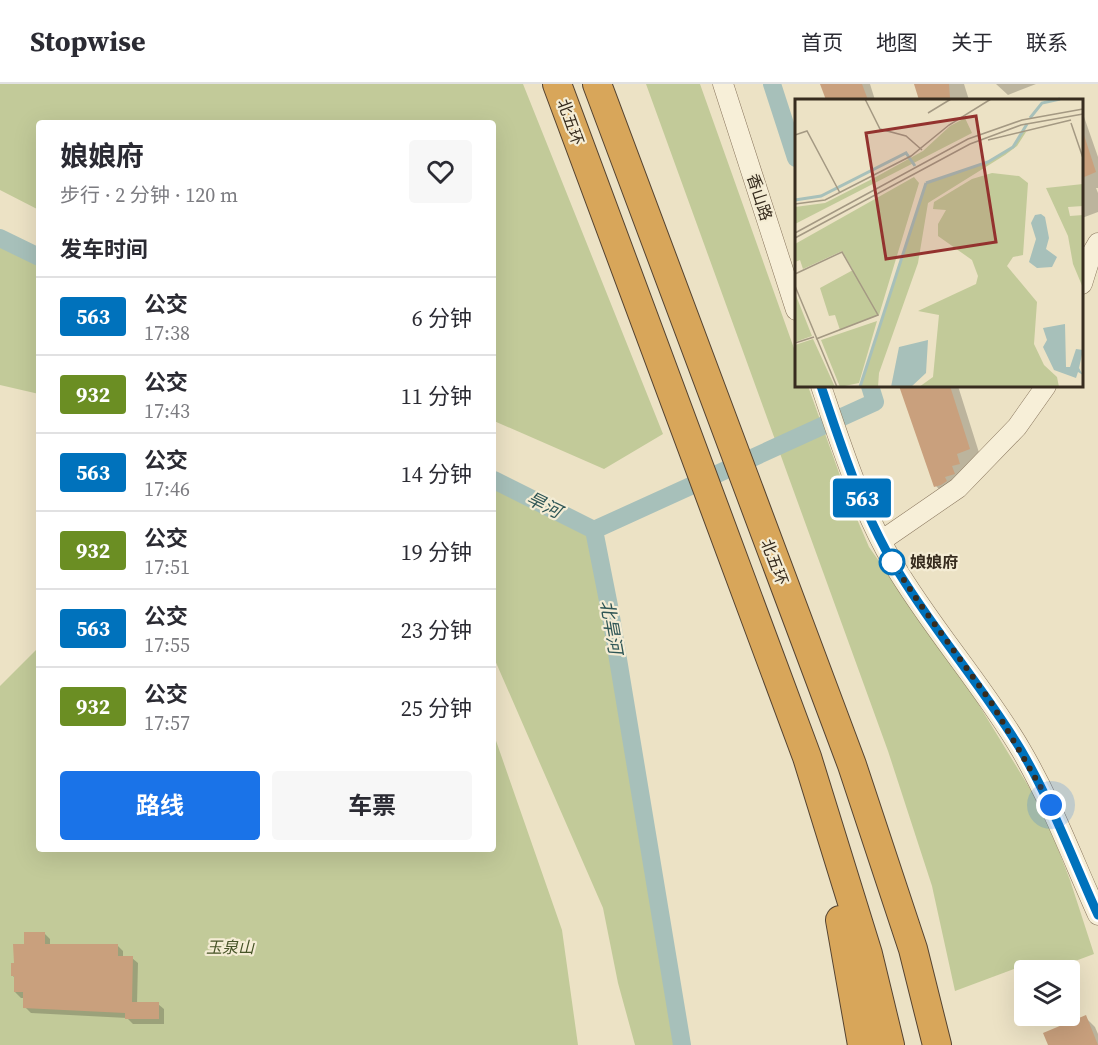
<!DOCTYPE html>
<html lang="zh">
<head>
<meta charset="utf-8">
<style>
  :root { --surface:#fff; --page:#f7f7f7; --text:#2b2b33; --muted:#7c7c81; --line:#e1e1e2; --accent:#1a73e8 }
  body { margin:0; font-family:"Source Serif 4","Noto Sans SC",serif; background:var(--page); color:var(--text); height:100vh; display:flex; flex-direction:column; font-size:22px; white-space:nowrap }
  * { box-sizing:border-box; margin:0 }
  p { font-size:20px; color:var(--muted) }
  .icon { flex:none; width:33px; height:33px; fill:none; stroke:currentColor; stroke-width:2; stroke-linecap:round; stroke-linejoin:round }
  .map { position:relative; flex:1; overflow:hidden }
  .side { position:absolute; left:36px; top:36px; width:460px; height:732px; display:flex; flex-direction:column; background:var(--surface); border-radius:6px; box-shadow:0 6px 24px #0002 }
  .side>* { flex:none }
  .badge { padding:0 12px; border-radius:4px; font-size:21px; line-height:39px }
  .buttons { position:absolute; left:1014px; top:876px; display:grid; gap:12px }
  .buttons a { display:grid; place-items:center; width:66px; height:66px; border-radius:6px; background:var(--surface); box-shadow:0 6px 24px #0002; font-size:30px }
  .you { position:absolute; width:30px; height:30px; margin:-15px; border:4px solid #fff; border-radius:50%; background:#1a73e8; box-shadow:0 0 0 9px #1a73e833 }
  .map>.badge { position:absolute; translate:-50% -50%; box-shadow:0 0 0 3px #fff }
  h2 { padding:0 24px; font-size:22px; line-height:54px }
  .round { display:grid; place-items:center; flex:none; width:63px; height:63px; border-radius:6px; background:var(--page) }
  .overview { display:flex; align-items:center; justify-content:space-between; height:102px; padding:0 24px }
  h1 { font-size:28px; font-weight:700; line-height:45px }
  .primary-button { display:flex; gap:12px; margin-top:auto; padding:12px 24px }
  .primary-button a { flex:1; height:69px; border-radius:6px; background:var(--accent); color:#fff; font-size:24px; font-weight:700; line-height:69px; text-align:center }
  .primary-button a+a { background:var(--page); color:var(--text) }
  ul { padding:0; list-style:none }
  li { display:flex; align-items:center; gap:18px; height:78px; padding:0 24px; border-top:2px solid var(--line) }
  li div { flex:1 }
  li b { display:block; font-size:22px }
  li em { font-style:normal }
  li .badge { min-width:66px; font-weight:700; text-align:center }
  header { display:flex; align-items:center; gap:36px; box-sizing:border-box; height:84px; padding:0 30px; background:var(--surface); border-bottom:2px solid var(--line) }
  header strong { font-size:28px }
  nav { display:flex; gap:33px; margin-inline-start:auto; font-size:21px }
  .map>svg:first-child { display:block }
</style>
</head>
<body>
<header>
<strong>Stopwise</strong>
<nav><a>首页</a><a>地图</a><a>关于</a><a>联系</a></nav>
</header>
<div class="map">
<svg width="1098" height="961" viewBox="0 0 1098 961">
  <rect width="100%" height="100%" fill="#ece2c5"/>
  <path fill="#c2ca99" d="M0,0H523L663,350L604,385L494,337V39H39V126L0,106Z
    M646,0H700L796,270V302H808L848,414L869,463L968,603L1043,726L1070,796L1094,870L1051,886H1024V896L1019,883L955,907L932,802L888,667Z
    M0,154L39,173V310L0,301Z
    M494,396L594,446L619,580L682,961H635L618,899L603,824L494,574Z
    M39,563V765H494V651L562,846L578,961H0V602Z"/>
  <path fill="#0003" d="M822,0H870L875,16H828Z
    M916,0H964L969,16H921Z
    M996,0H1036L1008,11Z
    M1082,27L1098,73V104H1096L1098,109V128L1082,134Z
    M901,302H958L982,378L949,415L936,402Z
    M44,849L50,855V862L117,861L123,867V873L132,874L138,879L137,920H158L164,925V940H133L127,934L31,929L25,923V914H21L15,908V894L12,891L15,880L26,861Z
    M1085,933L1095,943L1098,950V961H1050Z"/>
  <g fill="none" stroke-linecap="round" stroke-linejoin="round">
    <path stroke="#a7c0ba" stroke-width="18" d="M772,0L796,74
      M0,154L39,173
      M494,396L594,446
      M594,446L610,527L682,961
      M594,446L875,318L870,302"/>
  </g>
  <path fill="#c9a07d" d="M820,0H862L868,16H826Z
    M914,0H949L950,14L939,16H919Z
    M1084,51L1096,88L1082,94V52Z
    M899,302H950L970,365L957,370L960,380L952,382L955,390L945,393L947,397L941,401L934,403Z
    M24,848H45V860H118V872H133L132,918H159V935H125V929L23,924V908H14V892H11V879H14L13,860H24Z
    M1086,931L1098,961H1048L1043,949Z"/>
  <g fill="none" stroke-linecap="round" stroke-linejoin="round">
    <g stroke="#87745c" stroke-width="21">
      <path id="minor" d="M723,0L796,226
        M1082,200L1091,171L1098,159
        M821,302C841,361 861,424 893,479C931,544 983,601 1021,666C1052,719 1073,776 1098,831
        M881,457L958,404L1017,343L1046,302"/>
    </g>
    <g stroke="#554330" stroke-width="30">
      <path id="highway" d="M557,0L807,673L868,870L890,961
        M597,0L852,681L913,865L937,961
        M840,836L862,961"/>
    </g>
    <use href="#minor" stroke="#f7efd8" stroke-width="20"/>
    <use href="#highway" stroke="#d8a65a" stroke-width="28"/>
  </g>
  <g fill="none" stroke-linecap="round" stroke-linejoin="round">
    <g stroke="#fff" stroke-width="14">
      <path id="line" d="M821,302C841,361 861,424 893,479C931,544 982,601 1021,666C1052,719 1073,776 1098,831"/>
    </g>
    <use href="#line" stroke="#0072bc" stroke-width="9"/>
    <path stroke="#372c1f" stroke-width="6" stroke-dasharray="0 10.8" d="M892,478L920,520L991,618L1051,721"/>
  </g>
  <circle fill="#fff" stroke="#0072bc" stroke-width="3" cx="892" cy="478" r="12"/>
  <g text-anchor="middle" stroke-width="4.5" stroke-linejoin="round" paint-order="stroke">
    <g font-size="16" fill="#372c1f" stroke="#f4ecd4">
      <text transform="translate(571 38) rotate(70)" y="6">北五环</text>
      <text transform="translate(760 113) rotate(72)" y="6">香山路</text>
      <text transform="translate(775 478) rotate(69)" y="6">北五环</text>
    </g>
    <g font-size="16" font-weight="bold" fill="#372c1f" stroke="#f4ecd4" text-anchor="start">
      <text x="910" y="484">娘娘府</text>
    </g>
    <g font-size="16" font-style="italic" fill="#465327" stroke="#f4ecd4">
      <text x="230" y="869">玉泉山</text>
    </g>
    <g font-size="18" font-style="italic" fill="#2f5656" stroke="#f4ecd4">
      <text transform="translate(544 421) rotate(26)" y="6">旱河</text>
      <text transform="translate(611 543) rotate(80)" y="6">北旱河</text>
    </g>
  </g>
  <g transform="translate(795 15)">
    <rect width="288" height="288" fill="#ece2c5"/>
    <path d="M170,19L177,34L0,125V108L30,104L79,79L128,52L155,27ZM228,33H231L222,47L210,56L133,104L123,164L84,274L83,288H65L131,84L193,63L218,48ZM197,74L224,77L233,84L228,156L218,158L212,167L242,203L239,245L249,266L262,278L264,288H124L138,278L144,216L123,212L181,185L183,177L177,161L143,137V125L151,111L138,110L139,103L177,80ZM119,78L124,84L84,216L45,231L40,216L34,217L25,189L58,171L47,152L8,170L5,161L0,163V145ZM288,85V107L273,108L275,117L288,116V189L278,165L273,137L251,89ZM0,194L17,237L0,243ZM82,222L64,284L45,288L26,241ZM18,240L19,242L40,288H0V246Z" fill="#c2ca99"/>
    <path d="M246,115L250,118L254,139L251,150L262,158L257,168L242,169L234,163L241,140L236,124L240,116ZM270,225L271,268H275L281,250L288,251L284,269L288,276L283,273L281,279L259,271L248,248L252,241L248,229ZM133,241L131,274L116,288H96L104,248Z" fill="#a7c0ba"/>
    <path fill="none" stroke="#a7c0ba" stroke-width="3" d="M235,19L247,4L265,0M131,84L193,63L218,48L232,25M0,101L26,97L111,54L120,67M65,288L131,84"/>
    <path fill="none" stroke="#a49983" stroke-width="1.5" d="M70,0L85,30L111,37L127,51M133,14L156,0M276,24L288,59M0,36L12,32L45,94M193,41L276,21M0,105L30,101L116,57L154,26L196,0M0,134L173,40L227,21L288,10M0,139L175,45L226,26L288,15M0,175L47,153L83,216L21,240M0,187L42,288M0,244L19,238"/>
    <path fill="#93322e" fill-opacity="0.15" stroke="#93322e" stroke-width="3" d="M181,17L201,143L91,160L71,34Z"/>
    <rect width="288" height="288" fill="none" stroke="#372c1f" stroke-width="3"/>
  </g>
</svg>
<div class="buttons">
<a><svg class="icon" aria-label="layers" viewBox="0 0 24 24"><path d="M12 4l9 5-9 5-9-5zM3 14l9 5 9-5"/></svg></a>
</div>
<div class="you" style="left:1051px;top:721px"></div>
<b class="badge" style="left:862px;top:414px;background:#0072bc;color:#fff">563</b>
<section class="side">
<div class="overview"><div><h1>娘娘府</h1><p>步行 · 2 分钟 · 120 m</p></div><a class="round"><svg class="icon" aria-label="heart" viewBox="0 0 24 24"><path d="M12 20l-8-8c-3-5 5-10 8-4 3-6 11-1 8 4z"/></svg></a></div>
<h2>发车时间</h2>
<ul>
<li><span class="badge" style="background:#0072bc;color:#fff">563</span><div><b>公交</b><p>17:38</p></div><em>6 分钟</em></li>
<li><span class="badge" style="background:#6b8e23;color:#fff">932</span><div><b>公交</b><p>17:43</p></div><em>11 分钟</em></li>
<li><span class="badge" style="background:#0072bc;color:#fff">563</span><div><b>公交</b><p>17:46</p></div><em>14 分钟</em></li>
<li><span class="badge" style="background:#6b8e23;color:#fff">932</span><div><b>公交</b><p>17:51</p></div><em>19 分钟</em></li>
<li><span class="badge" style="background:#0072bc;color:#fff">563</span><div><b>公交</b><p>17:55</p></div><em>23 分钟</em></li>
<li><span class="badge" style="background:#6b8e23;color:#fff">932</span><div><b>公交</b><p>17:57</p></div><em>25 分钟</em></li>
</ul>
<div class="primary-button"><a>路线</a><a>车票</a></div>
</section>
</div>
</body>
</html>
